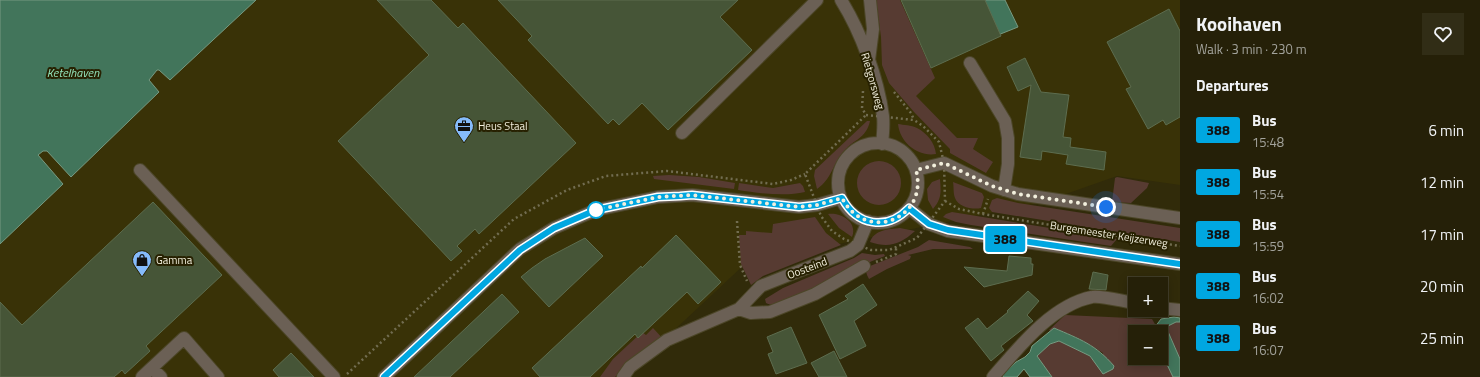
<!DOCTYPE html>
<html lang="en">
<head>
<meta charset="utf-8">
<style>
  :root { --surface:#252008; --page:#312d16; --text:#f1f3f6; --muted:#a3a39c; --line:#423e29 }
  body { margin:0; font-family:"Titillium Web",sans-serif; background:var(--page); color:var(--text); height:100vh; display:flex; flex-direction:column; font-size:15px; white-space:nowrap }
  * { box-sizing:border-box; margin:0 }
  p { font-size:13px; color:var(--muted) }
  .icon { flex:none; width:22px; height:22px; fill:none; stroke:currentColor; stroke-width:2; stroke-linecap:round; stroke-linejoin:round }
  .map { position:relative; flex:1; overflow:hidden }
  .side { display:flex; flex-direction:column; background:var(--surface); width:300px }
  .side>* { flex:none }
  .badge { padding:0 8px; border-radius:3px; font-size:14px; line-height:26px }
  .buttons { position:absolute; left:1128px; top:277px; display:grid; gap:8px }
  .buttons a { display:grid; place-items:center; width:40px; height:40px; border-radius:0px; background:var(--surface); box-shadow:0 2px 10px #0003,0 0 0 1px var(--line); font-size:20px }
  .you { position:absolute; width:20px; height:20px; margin:-10px; border:3px solid #fff; border-radius:50%; background:#1a73e8; box-shadow:0 0 0 6px #1a73e833 }
  .map>.badge { position:absolute; translate:-50% -50%; box-shadow:0 0 0 2px #fff }
  h2 { padding:0 16px; font-size:15px; line-height:36px }
  .round { display:grid; place-items:center; flex:none; width:42px; height:42px; border-radius:0px; background:var(--page) }
  .summary { display:flex; align-items:center; justify-content:space-between; height:68px; padding:0 16px }
  h1 { font-size:19px; font-weight:700; line-height:30px }
  ul { padding:0; list-style:none }
  li { display:flex; align-items:center; gap:12px; height:52px; padding:0 16px }
  li div { flex:1 }
  li b { display:block; font-size:15px }
  li em { font-style:normal }
  li .badge { min-width:44px; font-weight:700; text-align:center }
  main { display:flex; flex:1; min-height:0 }
  .map>svg:first-child { display:block }
</style>
</head>
<body>
<main>
<div class="map">
<svg width="1180" height="377" viewBox="0 0 1180 377">
  <rect width="100%" height="100%" fill="#312b0a"/>
  <path fill="#393207" d="M0,0H1180V185L1117,176L1043,202L746,263L624,377H0Z"/>
  <path fill="#573b32" d="M876,0H900L935,78L916,96L957,138H978L973,149L993,162L986,173L950,153V149L947,146L914,112L889,83L882,65L881,37Z
    M867,121H870C866,139 854,139 844,151C833,163 832,179 817,189L814,176L815,170Z
    M898,124C904,125 911,125 917,128C927,133 935,143 936,154C918,157 900,143 898,124Z
    M857 183a22 22 0 1 1 44 0a22 22 0 1 1-44 0Z
    M669,175L699,177L735,183L734,189L654,179L653,176Z
    M1117,177L1149,183L1147,188L1131,203L1112,202L1115,178Z
    M940,179C941,191 942,199 933,209L928,200L927,189L932,182Z
    M953,182L982,193L984,197L981,208C973,210 958,207 955,198C953,193 954,187 953,182Z
    M739,183L773,188L800,183L803,186L805,192C785,197 758,193 738,190Z
    M997,198L1018,203L1180,228V242L992,212L989,208L992,200Z
    M952,212L1117,239L1111,246L971,225L956,222L943,217L946,214Z
    M828,214C841,212 858,222 852,237L839,228Z
    M815,217L826,233L841,245L763,276L751,285L741,264L739,235H746V231L772,233L773,224Z
    M900,228L915,231C900,245 888,248 870,242C874,230 888,229 900,228Z
    M929,240L970,247L973,249H933L908,255L911,256L910,259L887,269L869,279L867,275L865,268L918,247Z
    M862,253L875,255L884,254L885,256C849,269 817,291 780,303C776,305 770,305 766,303L765,299L783,288L854,258Z
    M1065,315L1152,319L1156,326L1153,332H1135V358H1161V352L1173,377H1052L1037,356L1050,344L1059,341L1090,356L1103,373V353L1078,338L1054,328L1051,331L1049,330Z
    M1176,322H1180V359L1166,327Z
    M653,328L666,342L629,363L615,377H600L613,359L642,332L646,335Z"/>
  <path fill="#42755b" stroke="#779a82" d="M0,0H256L170,80L159,70H157L149,80L159,92L71,177L47,151H43L38,155L63,184L0,244Z
    M982,0H1005L1018,27L998,35Z
    M1174,317L1180,318V322H1176L1166,327L1180,359V377H1173L1161,352V332H1153L1155,327L1161,319Z
    M1054,328C1080,339 1096,345 1114,366L1113,369L1103,374L1090,356L1059,341L1050,344L1037,356L1052,377H1030L1024,369L1017,377H1003V374L1016,362L1025,357L1030,352L1032,346Z"/>
  <path fill="#465537" stroke="#5d6d4f" d="M377,0H431L458,28L463,23L576,143L479,234L475,229L457,246L462,251L451,261L338,141L429,55Z
    M498,0H738L720,17L752,50L668,130L642,103L619,125L613,119L608,124L528,40L532,36Z
    M901,0H985L1001,36L931,68Z
    M1169,9L1180,31V117L1166,125L1163,120L1148,129L1126,89L1131,87L1107,42Z
    M1025,58L1041,92L1069,95L1063,137L1071,138L1070,147L1106,152L1104,170L1066,164L1068,155L1042,151L1041,160L1020,157L1031,85L1018,91L1007,67Z
    M153,202L222,275L146,346L150,351L125,374L122,370L114,377H0V302L22,325Z
    M676,235L721,282L698,304L687,292L638,338L635,334L590,377H540L532,368L641,266L642,268Z
    M585,238L603,256L549,307L521,277L532,268L545,259Z
    M1009,256L1031,258V264H1033L1032,275L984,287L964,267L1007,271Z
    M1093,272L1108,275L1106,290L1089,289Z
    M863,284L877,305L854,321L866,346L840,359L819,315L848,299L845,296Z
    M1028,291L1039,301L1027,315L1033,321L1001,346L1004,350L991,361L965,328L978,318L987,329L1008,312L1007,311Z
    M502,294L519,312L450,377H414Z
    M791,327L807,363L776,374L768,354L773,352L767,337Z
    M834,351L847,377H819L811,363Z
    M291,353L314,377H279L273,370Z"/>
  <g fill="none" stroke-linecap="round" stroke-linejoin="round">
    <g stroke="#4c4628" stroke-width="14">
      <path id="minor" d="M841,0C861,32 878,78 883,116C884,125 883,135 882,144
        M869,60L873,29L870,0
        M970,63L1005,121L1008,138V164L1004,190
        M682,133L817,0
        M838 183a40 40 0 1 1 80 0a40 40 0 1 1-80 0Z
        M140,170L334,377
        M916,170L944,163L992,186L1018,194L1180,218
        M909,208L929,224L948,231L1180,264
        M1161,308L1180,310
        M739,309L751,313L770,312L815,294L864,266
        M152,368L161,377
        M142,377L184,338L218,377
        M384,377L520,249L554,228L596,210L658,197L692,195L799,207L817,205L841,198
        M623,377L630,367L667,340L739,309L761,286L850,251L858,245L868,221
        M993,377C1019,347 1052,305 1092,297C1100,295 1126,302 1135,303"/>
    </g>
    <path stroke="#726d51" stroke-width="2.5" stroke-dasharray="2 3" stroke-linecap="butt" d="M863,91L862,108L866,115
      M894,92L911,113L914,120
      M866,115L914,120L923,126L939,142L944,163L945,201L917,238L889,250H871L844,239L832,231L821,216L805,174Z
      M945,201L959,209L983,214L1180,246
      M983,214L988,199
      M737,221L740,265L747,281
      M876,262L896,254V247
      M347,374L514,219L567,190L606,176L667,171L773,184L791,180L805,174"/>
    <use href="#minor" stroke="#6b6055" stroke-width="12"/>
  </g>
  <g fill="none" stroke-linecap="round" stroke-linejoin="round">
    <g stroke="#fff" stroke-width="9">
      <path id="line" d="M384,377L520,250L554,228L596,210L658,197L680,196L692,195L799,207L817,205L842,198C857,226 887,231 909,208L929,224L948,230L1180,264"/>
    </g>
    <use href="#line" stroke="#00a7e1" stroke-width="6"/>
    <path stroke="#f2efdd" stroke-width="4" stroke-dasharray="0 7.2" d="M596,210L658,197L692,195L799,207L817,205L842,198C866,244 929,219 916,170L944,163L992,186L1018,194L1106,207"/>
  </g>
  <defs>
    <g id="office-pin" transform="scale(1)"><path d="M0 17L-7.5 6A9.5 9.5 0 1 1 7.5 6Z" fill="#85bbfb" stroke="#272101"/><path d="M-6-3h4V-5.5h4V-3h4V5H-6ZM-1-4.5V-3h2v-1.5ZM-6 0V1H6V0Z" fill="#111"/></g>
    <g id="shop-pin" transform="scale(1)"><path d="M0 17L-7.5 6A9.5 9.5 0 1 1 7.5 6Z" fill="#85bbfb" stroke="#272101"/><path d="M-5-2.5h2.3a2.7 3.5 0 0 1 5.4 0H5L5.5 6h-11ZM-1.5-2.5h3a1.5 2.3 0 0 0-3 0Z" fill="#111"/></g>
  </defs>
  <g fill-rule="evenodd">
    <use href="#office-pin" x="464" y="126"/>
    <use href="#shop-pin" x="142" y="260"/>
  </g>
  <circle fill="#fff" stroke="#00a7e1" stroke-width="2" cx="596" cy="210" r="8"/>
  <g text-anchor="middle" stroke-width="4" stroke-linejoin="round" paint-order="stroke">
    <g font-size="11" fill="#f2efdd" stroke="#272101">
      <text transform="translate(873 81) rotate(74)" y="4">Rietgorsweg</text>
      <text transform="translate(1109 234) rotate(9)" y="4">Burgemeester Keijzerweg</text>
      <text transform="translate(807 268) rotate(-21)" y="4">Oosteind</text>
    </g>
    <g font-size="11" fill="#f2efdd" stroke="#272101" text-anchor="start">
      <text x="478" y="130">Heus Staal</text>
      <text x="156" y="264">Gamma</text>
    </g>
    <g font-size="12" font-style="italic" fill="#92e2b9" stroke="#272101">
      <text x="73" y="77">Ketelhaven</text>
    </g>
  </g>
</svg>
<div class="buttons">
<a>+</a>
<a>−</a>
</div>
<div class="you" style="left:1106px;top:207px"></div>
<b class="badge" style="left:1005px;top:239px;background:#00a7e1;color:#111">388</b>
</div>
<section class="side">
<div class="summary"><div><h1>Kooihaven</h1><p>Walk · 3 min · 230 m</p></div><a class="round"><svg class="icon" aria-label="heart" viewBox="0 0 24 24"><path d="M12 20l-8-8c-3-5 5-10 8-4 3-6 11-1 8 4z"/></svg></a></div>
<h2>Departures</h2>
<ul>
<li><span class="badge" style="background:#00a7e1;color:#111">388</span><div><b>Bus</b><p>15:48</p></div><em>6 min</em></li>
<li><span class="badge" style="background:#00a7e1;color:#111">388</span><div><b>Bus</b><p>15:54</p></div><em>12 min</em></li>
<li><span class="badge" style="background:#00a7e1;color:#111">388</span><div><b>Bus</b><p>15:59</p></div><em>17 min</em></li>
<li><span class="badge" style="background:#00a7e1;color:#111">388</span><div><b>Bus</b><p>16:02</p></div><em>20 min</em></li>
<li><span class="badge" style="background:#00a7e1;color:#111">388</span><div><b>Bus</b><p>16:07</p></div><em>25 min</em></li>
</ul>
</section>
</main>
</body>
</html>
